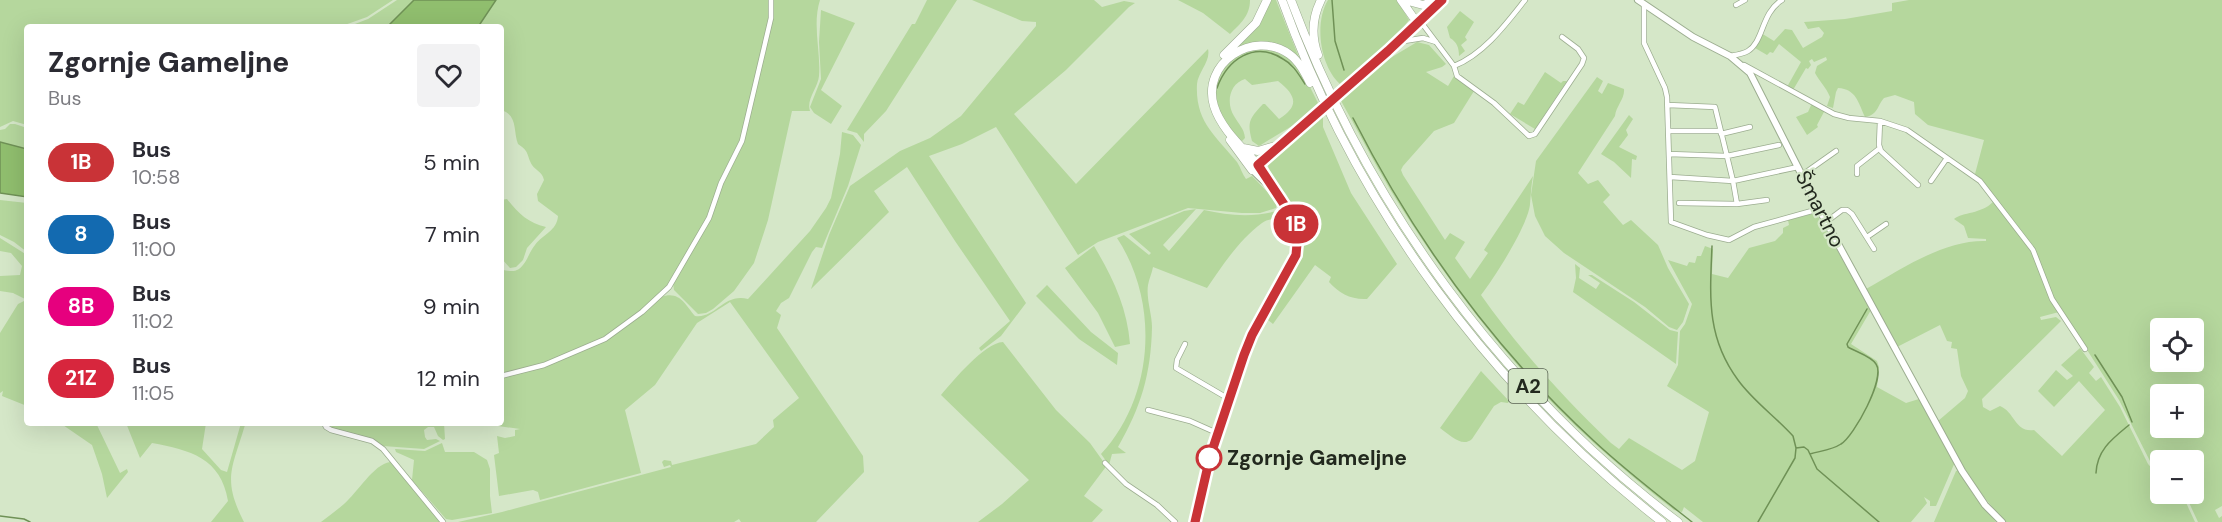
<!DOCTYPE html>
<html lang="en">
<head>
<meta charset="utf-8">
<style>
  :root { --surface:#fff; --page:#f2f2f3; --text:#2b2b33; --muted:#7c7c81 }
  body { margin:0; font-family:"DM Sans",sans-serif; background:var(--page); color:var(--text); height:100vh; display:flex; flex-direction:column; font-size:22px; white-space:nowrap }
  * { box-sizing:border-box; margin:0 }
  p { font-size:20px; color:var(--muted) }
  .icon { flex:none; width:33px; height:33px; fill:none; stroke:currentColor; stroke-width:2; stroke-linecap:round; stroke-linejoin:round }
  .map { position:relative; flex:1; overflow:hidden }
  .details { position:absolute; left:24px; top:24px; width:480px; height:402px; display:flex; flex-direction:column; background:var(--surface); border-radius:6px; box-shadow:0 6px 24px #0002 }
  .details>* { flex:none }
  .badge { padding:0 12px; border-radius:20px; font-size:21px; line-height:39px }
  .buttons { position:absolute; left:2150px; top:318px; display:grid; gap:12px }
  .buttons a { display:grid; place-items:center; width:54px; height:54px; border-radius:6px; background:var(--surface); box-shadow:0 6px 24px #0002; font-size:30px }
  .map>.badge { position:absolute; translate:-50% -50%; box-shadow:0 0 0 3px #fff }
  .round { display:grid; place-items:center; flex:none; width:63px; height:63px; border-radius:6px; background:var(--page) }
  .overview { display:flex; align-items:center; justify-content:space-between; height:102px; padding:0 24px }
  h1 { font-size:28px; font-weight:800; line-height:45px }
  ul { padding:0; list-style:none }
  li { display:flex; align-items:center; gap:18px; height:72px; padding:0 24px }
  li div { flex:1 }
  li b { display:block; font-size:22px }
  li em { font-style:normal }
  li .badge { min-width:66px; font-weight:700; text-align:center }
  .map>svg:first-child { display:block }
</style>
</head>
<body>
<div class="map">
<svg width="2222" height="522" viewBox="0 0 2222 522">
  <rect width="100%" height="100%" fill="#d5e7c8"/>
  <path fill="#b5d79d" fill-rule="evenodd" d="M0,0H393L367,17L339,27H27V125L13,121L0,127Z
    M397,0H414L387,27H347L368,19Z
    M496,0H770V16L744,131L706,222L667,286L638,313L606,336L544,364L501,375V270C508,270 512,273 519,269C527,263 529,252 535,245C543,234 557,231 558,216L538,201L537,194L544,180C542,171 536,171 532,165C526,154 530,152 518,144C513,131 518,115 501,110V27H478Z
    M773,0H820C812,25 821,51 819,76C818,88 806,99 810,111H792L768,220L754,263L734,291L713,309L706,313L698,314L674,290L673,283L712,216L722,183L744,140L772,18Z
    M927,0H957L886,111L864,134V142L857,133L847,130L912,24H915Z
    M972,0H1094L1102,7L1124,1L1135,3L1129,7L1066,70L1014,114L1076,184L1208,49C1211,61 1198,72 1197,84C1195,122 1216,136 1237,162C1241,168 1242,174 1246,179L1252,176L1277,202L1276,208L1260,213H1242L1188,208L1098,242L1078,255L996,127L962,144L929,156L1026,303L1001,336L981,351L979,348L1010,321L955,241L907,167L874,191L889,212L811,289L829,235L850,186L900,151L930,138L961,116L1036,26V22L1022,21Z
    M1178,0H1250C1250,16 1240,24 1230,34L1203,13Z
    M1269,0H1276L1300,60L1289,51L1248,45L1235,47Z
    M1328,0H1397L1409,20L1399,33L1340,84C1320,66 1314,23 1328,0Z
    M1909,0H2222V506L2215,510L2219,518L2222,516V522H2198L2185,494H2193V460H2160V472L2152,465L2119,400L2082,342L2059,312L2040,317L2041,320L2056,317L2061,321L1982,399L1983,407L1990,411L2000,406C2015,412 2015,433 2034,430L2062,456L2105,410L2079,381L2054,407L2038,391L2056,370L2067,380L2073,376L2061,365L2080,348L2094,367L2089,373L2096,381L2101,377L2120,407L2148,464L2160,477V494H2182L2195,522H2006C1977,493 1957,457 1938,421L1965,398L1968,391L1961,376L1957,349L1951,348L1952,342L1947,341L1940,325L1897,347L1866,289C1902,269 1943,240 1986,241V239L1968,238L1964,226L1954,219C1963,212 1981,214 1993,202L1988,187L1975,174L1984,140L1928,125L1915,114L1914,102L1895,95L1884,98C1877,106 1878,115 1865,117C1858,102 1856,89 1838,88L1836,92L1833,108L1827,106L1830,97C1826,87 1820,82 1815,73L1817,66L1827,60L1826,57L1814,62L1812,59L1809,61L1811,65L1808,69L1806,68L1793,90L1787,87L1801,62L1779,44L1773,53L1770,52L1767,55L1755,48L1761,33L1774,41L1785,29L1792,30L1803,48L1822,37L1824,33L1819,27L1808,29L1804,22L1845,19L1892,11V3ZM2160,328H2193V362H2160ZM2160,394H2193V428H2160Z
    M821,10L855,23L821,90L842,106L831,124L814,113L810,107L821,79L819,42Z
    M1460,11L1474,22L1465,37L1467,40L1461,45L1465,51L1459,56C1459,48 1457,42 1450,38L1447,27Z
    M1417,42L1429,45L1446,64L1442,67L1426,72L1448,86L1454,76L1474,91L1454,123L1434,131L1403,166L1401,170L1403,175L1445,240L1450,233L1465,242L1455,258L1470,279L1488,253L1484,250L1491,239L1533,176C1531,186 1531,194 1530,204C1529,223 1494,279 1481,295C1519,349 1564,398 1611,443L1619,449L1629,438L1682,470L1695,461L1709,412L1667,386L1678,365L1680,331L1685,324L1692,304L1668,260L1687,266L1689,262L1695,263L1697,256H1701L1705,246L1713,249L1712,274L1728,278L1749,248L1775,241L1783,233V228L1789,225L1788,220L1816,213L1871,310L1851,344L1877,361L1879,367L1877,387L1906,403L1919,399L1955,462L1936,506H1930V501L1924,497L1927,503L1911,522H1703L1684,507L1682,512L1674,510C1619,467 1566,421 1520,368C1472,313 1429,253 1391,191C1373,161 1357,129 1340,99L1387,60Z
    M1267,48L1291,59L1305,77L1318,103L1292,126L1259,146L1252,141C1247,122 1249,119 1263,104H1265L1279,119C1300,106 1296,95 1278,81L1252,85L1245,79C1229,84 1226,103 1234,116C1239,125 1244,128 1245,138L1242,141L1232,133L1218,110L1214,92L1220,71L1239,53Z
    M1545,72L1561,83L1563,81H1567L1535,129L1510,114L1518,102L1524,105Z
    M1597,77L1603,81L1598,91L1602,94L1608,83L1624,89C1625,99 1616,106 1615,116L1578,173L1588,184L1598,180L1610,195L1603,202L1623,225L1631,220L1658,245L1668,268L1689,304L1683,322L1677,330L1669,327L1645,307L1564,253L1545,236L1535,216L1531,195L1536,161Z
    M1812,103L1825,110L1817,125L1818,127L1807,135L1796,117L1808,112Z
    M1323,114V127L1351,193L1397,264L1367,299C1351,300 1339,293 1329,282L1331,277L1315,265L1273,324L1268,320L1265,315L1295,266L1303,239L1301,225L1298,219L1286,194L1270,176L1268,165Z
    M1629,115L1633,119L1626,130L1628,135L1619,147L1637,156L1636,160L1632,159L1631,178L1614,162L1601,154Z
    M10,124H15L27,128V149L0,142V130L5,129Z
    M842,132L853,135L861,145L848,186L822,248L816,247L812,252L789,298L781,303L776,311L781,315L777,328L863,456L864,472L816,522H741L739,519L734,522H458L502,512L671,467L670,465L664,467L662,462L664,460L671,461L672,465L756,444L774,427L773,420L799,398L730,302L697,323L655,385L625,410L641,473L540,500L538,492L533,490L499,496L494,455L499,453L497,436L505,438L515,436V430L520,429L498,426V423H501V378L592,346L661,297C679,290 685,304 695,316C716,319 723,293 748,299L810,231L826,208L831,198L840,154Z
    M507,199C518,213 528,223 546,227L527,248L523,260L516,267L510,268L501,258V200Z
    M0,200L27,203V252L14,242L0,235Z
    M1196,209L1163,245L1169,251L1204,210C1230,216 1257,218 1283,209C1301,230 1295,254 1281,276C1286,261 1302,230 1280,220C1274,218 1266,220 1262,223C1239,240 1222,266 1207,288L1153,267C1152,273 1149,279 1148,285C1146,299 1152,314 1152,327C1151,374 1141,407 1118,447L1126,453L1112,454L1109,465L1101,454C1154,397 1160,303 1117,238L1124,235L1149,255L1151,253L1129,234L1184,211Z
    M0,238L27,255V300L13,293L0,291V276L20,275L22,266L11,253L0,251Z
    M1094,246C1113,278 1127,307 1130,344L1115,347L1098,313L1065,268Z
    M1575,264L1580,268L1579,278L1596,289L1600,283L1588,275H1592L1634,302L1670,330L1678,332L1676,364L1573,292L1576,278Z
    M1047,285L1091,332L1118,353L1117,365L1079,339L1036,296Z
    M24,301L27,303V406L2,396L3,391L0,393V333L18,304Z
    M1003,342L1056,410L1090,443L1105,464V468L1084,496L1103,510L1092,522H978L1002,504L1029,480L941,395C953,381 984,343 1003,342Z
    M1481,371L1509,401L1508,403L1501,402L1494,406L1472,439C1462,448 1450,435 1440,428Z
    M60,423H96L120,473L127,469L128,472L107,498L102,474L92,445Z
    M126,423H206L202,449L221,470L227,472L241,423H251L245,425C232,469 222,479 244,522H211L228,501C221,458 190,450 152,443L140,458Z
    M327,423H444L445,439L443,440L438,436L434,427H428L424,430L425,437L427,440L436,439L440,441L424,449L383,446L374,441L335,430Z
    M442,443L445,452H474L487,460L490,469V496L492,513L452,520L446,519L412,480L414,460L396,452L395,449L425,451Z
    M390,462L393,463L440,522H321C329,516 337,510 344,504C357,493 374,464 390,462Z
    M1959,470L1975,497L1996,522H1934L1956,471Z"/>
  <path fill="#90be6e" stroke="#6f9156" stroke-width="1.5" d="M414,0H496L478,27H387Z
    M0,142L27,149V197L0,193Z"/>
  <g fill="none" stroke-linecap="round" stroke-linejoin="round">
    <path stroke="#6f9156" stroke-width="1.5" d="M1332,0L1335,41L1344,70
      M1217,88C1227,60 1254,40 1283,59C1293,64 1299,75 1305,84
      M1353,118C1414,238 1494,349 1594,441C1625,470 1659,496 1692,522
      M1712,246C1710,296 1706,337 1738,380C1753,401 1776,417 1793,436L1796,448L1795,458L1758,522
      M2095,355L2122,397L2132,422
      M1796,448L1804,447L1808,450L1817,469L1879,522
      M1810,454C1820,451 1832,450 1841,444C1854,436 1886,378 1876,364C1871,356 1856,352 1848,347L1847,344L1867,309
      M2096,473C2097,450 2112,439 2129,425
      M0,516L24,519L30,522"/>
    <g stroke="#9cad90" stroke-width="6">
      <path id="minor" d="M1644,5V43L1665,88L1667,97L1671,222L1707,235L1729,240L1754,227L1819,209
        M1736,5L1745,0
        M1421,22L1454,66L1457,76L1494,103L1529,136L1535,134L1582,64L1584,58L1578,49L1562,37
        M1398,42L1423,38L1436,42
        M1730,56C1736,55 1743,54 1748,51C1764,41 1761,13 1782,0
        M1744,65L1834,114L1849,118L1880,121L1907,130L1980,181L2033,250L2052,299L2085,349
        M1454,66C1484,54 1506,24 1525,0
        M1668,105L1715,107L1733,181L1798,167
        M1880,121L1879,145L1881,151L1918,185
        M1669,131H1720
        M1721,134L1750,127
        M1669,154L1727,156L1779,145
        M1857,174V166L1880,148
        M1802,175L1836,151
        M1670,177L1733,181L1737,204L1679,203
        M1931,181L1947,158
        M1737,204L1767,200
        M1826,222L1842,210H1847L1852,214L1874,249
        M1867,237L1886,224
        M1185,344L1177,360L1176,368L1229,399
        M501,376L544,365L605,339L642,312L669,287L709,218L721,183L742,141L771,18V0
        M1148,410L1190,421L1217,433
        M324,423L326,427L331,430L372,441L383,449L443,522
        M1105,463L1126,484L1157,505L1175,522"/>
    </g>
    <g stroke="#9cad90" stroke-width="7">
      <path id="tertiary" d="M1346,87L1412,29L1442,0
        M1258,165L1271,186
        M1195,522C1213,452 1226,377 1264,314C1277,291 1300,264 1298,236C1297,207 1270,189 1252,170L1312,116"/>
    </g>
    <g stroke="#9cad90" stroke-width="8">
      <path id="secondary" d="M1638,0L1693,37L1730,56L1750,73L1819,209L1962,471L1985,505L2002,522"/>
    </g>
    <g stroke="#9cad90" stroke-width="9">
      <path id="motorway" d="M1282,0C1356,206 1490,388 1662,522
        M1291,0C1368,206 1502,389 1678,522
        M1401,0L1413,17L1421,22
        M1408,1L1423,5L1438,0
        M1224,55L1256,23L1267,0
        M1318,55C1311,36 1312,18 1321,0
        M1230,140L1252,170
        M1243,148L1258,151L1279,145
        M1258,165C1242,147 1221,129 1214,106C1201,63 1253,29 1289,54C1299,61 1305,73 1310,83"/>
    </g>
    <use href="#minor" stroke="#fff" stroke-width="4.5"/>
    <use href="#tertiary" stroke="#fff" stroke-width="5"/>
    <use href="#secondary" stroke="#fff" stroke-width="6"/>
    <use href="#motorway" stroke="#fff" stroke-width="8"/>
    <g stroke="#9cad90" stroke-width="7" stroke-linecap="butt">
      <path id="tertiary-bridge" d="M1312,116L1346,87"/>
    </g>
    <use href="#tertiary-bridge" stroke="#fff" stroke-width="5"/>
  </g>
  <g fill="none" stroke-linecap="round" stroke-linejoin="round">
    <g stroke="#fff" stroke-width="14">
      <path id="line" d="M1195,522L1210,457L1244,355L1252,335L1296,255L1298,233L1295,221L1258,165L1388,51L1442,0"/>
    </g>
    <use href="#line" stroke="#c93337" stroke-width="9"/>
  </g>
  <circle fill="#fff" stroke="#c93337" stroke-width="3" cx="1209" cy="458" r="12"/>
  <g text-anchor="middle" stroke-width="4.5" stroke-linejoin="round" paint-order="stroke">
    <rect fill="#d5e7c8" stroke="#586251" stroke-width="1.5" x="1508.5" y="369" width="39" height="34" rx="4.5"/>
    <g font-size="20" font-weight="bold" fill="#22291e">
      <text x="1528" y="393">A2</text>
    </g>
    <g font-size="21" fill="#22291e" stroke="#d5e7c8">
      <text transform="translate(1820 209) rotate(63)" y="7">Šmartno</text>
    </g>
    <g font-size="21" font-weight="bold" fill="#22291e" stroke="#d5e7c8" text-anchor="start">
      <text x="1227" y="465">Zgornje Gameljne</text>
    </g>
  </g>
</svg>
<div class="buttons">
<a><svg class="icon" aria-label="locate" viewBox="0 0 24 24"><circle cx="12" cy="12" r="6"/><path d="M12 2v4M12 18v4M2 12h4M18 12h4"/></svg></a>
<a>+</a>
<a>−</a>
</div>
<b class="badge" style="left:1296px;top:224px;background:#c93337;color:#fff">1B</b>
<section class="details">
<div class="overview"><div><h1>Zgornje Gameljne</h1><p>Bus</p></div><a class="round"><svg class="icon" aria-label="heart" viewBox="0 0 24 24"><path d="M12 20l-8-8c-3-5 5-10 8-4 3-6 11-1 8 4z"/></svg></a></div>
<ul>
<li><span class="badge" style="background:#c93337;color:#fff">1B</span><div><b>Bus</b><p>10:58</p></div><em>5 min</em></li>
<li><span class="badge" style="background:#136ab0;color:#fff">8</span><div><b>Bus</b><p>11:00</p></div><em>7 min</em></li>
<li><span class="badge" style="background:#e6007e;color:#fff">8B</span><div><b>Bus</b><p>11:02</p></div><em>9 min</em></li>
<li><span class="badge" style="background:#d7263d;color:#fff">21Z</span><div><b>Bus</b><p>11:05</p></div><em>12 min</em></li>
</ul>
</section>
</div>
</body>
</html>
